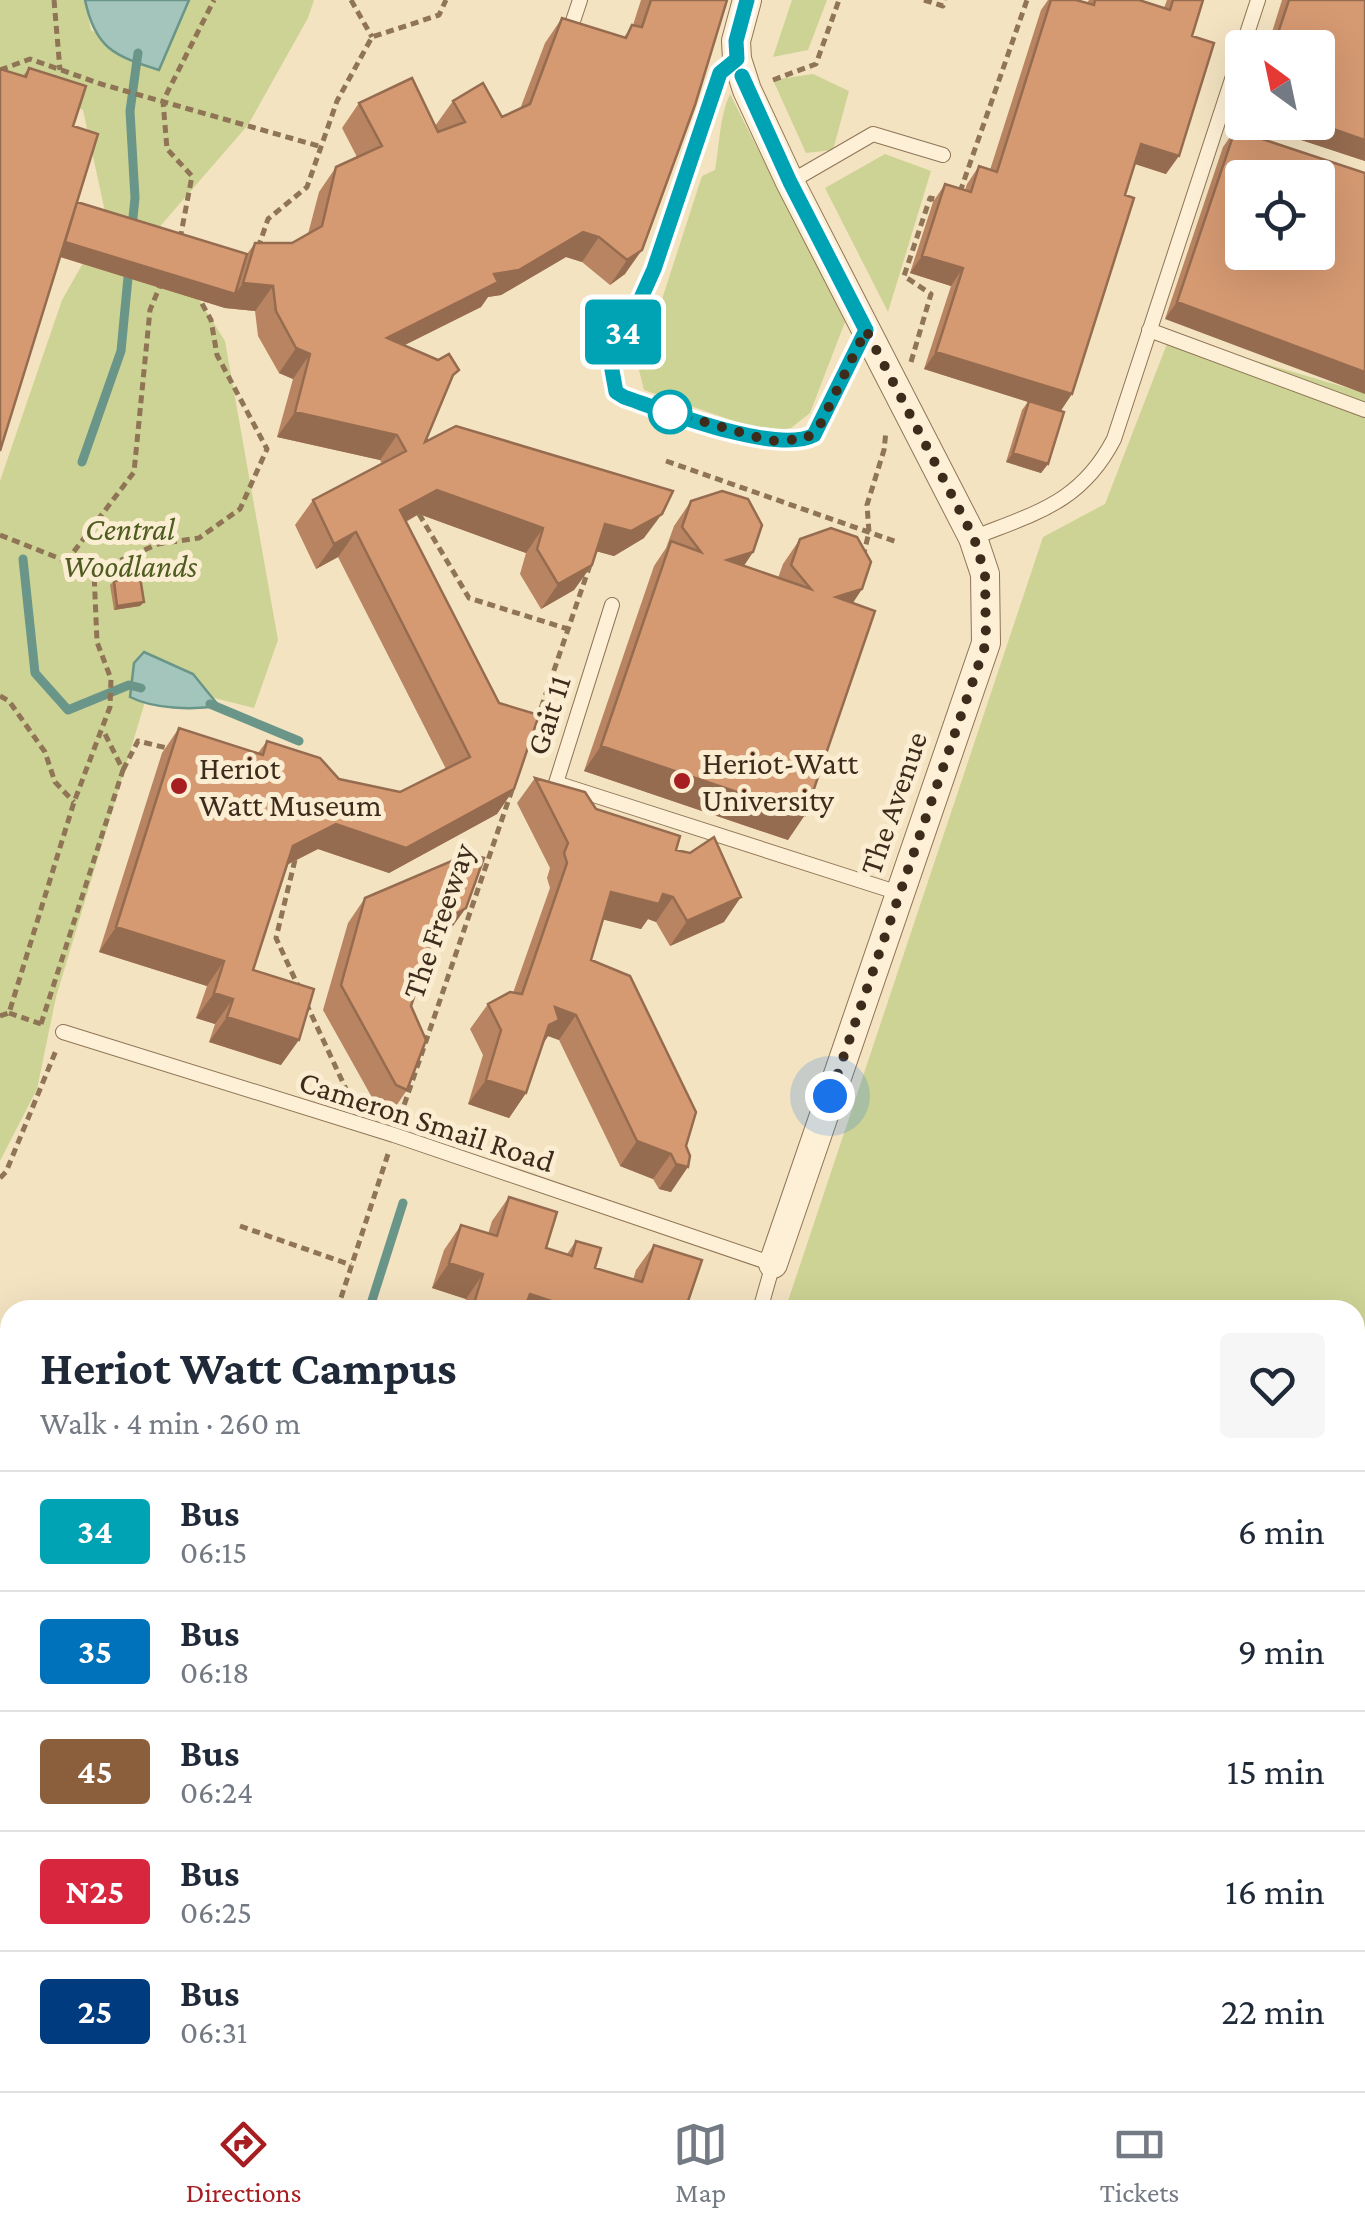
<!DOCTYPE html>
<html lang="en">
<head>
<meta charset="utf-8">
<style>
  :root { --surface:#fff; --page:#f6f6f7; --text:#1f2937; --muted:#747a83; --line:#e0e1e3; --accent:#a61e22 }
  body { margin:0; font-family:"Crimson Pro",serif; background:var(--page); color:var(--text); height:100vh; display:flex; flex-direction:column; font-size:38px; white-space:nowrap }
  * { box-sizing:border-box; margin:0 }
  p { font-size:32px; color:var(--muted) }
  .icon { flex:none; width:55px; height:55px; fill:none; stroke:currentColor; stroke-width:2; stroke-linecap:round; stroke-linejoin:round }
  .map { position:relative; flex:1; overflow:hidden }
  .panel { position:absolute; left:0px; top:1300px; width:1365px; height:792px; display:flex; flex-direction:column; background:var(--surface); border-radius:30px 30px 0 0; box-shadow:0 10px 40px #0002 }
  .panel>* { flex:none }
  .badge { padding:0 20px; border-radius:8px; font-size:35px; line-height:65px }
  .needle { width:65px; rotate:327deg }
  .fabs { position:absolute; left:1225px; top:30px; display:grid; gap:20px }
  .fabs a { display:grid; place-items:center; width:110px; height:110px; border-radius:10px; background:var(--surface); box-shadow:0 10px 40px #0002; font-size:50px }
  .you { position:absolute; width:50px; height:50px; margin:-25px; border:8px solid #fff; border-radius:50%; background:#1a73e8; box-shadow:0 0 0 15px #1a73e833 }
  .map>.badge { position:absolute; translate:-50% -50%; box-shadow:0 0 0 5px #fff }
  .round { display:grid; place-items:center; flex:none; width:105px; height:105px; border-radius:10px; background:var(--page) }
  .summary { display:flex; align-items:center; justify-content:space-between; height:170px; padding:0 40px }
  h1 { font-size:48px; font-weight:700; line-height:75px }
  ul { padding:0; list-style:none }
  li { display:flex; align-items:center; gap:30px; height:120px; padding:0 40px; border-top:2px solid var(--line) }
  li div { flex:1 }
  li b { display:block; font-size:38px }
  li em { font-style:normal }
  li .badge { min-width:110px; font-weight:700; text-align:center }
  .tabs { display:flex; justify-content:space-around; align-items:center; height:140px; border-top:2px solid var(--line); background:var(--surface); font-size:28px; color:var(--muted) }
  .tabs a { display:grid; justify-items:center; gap:5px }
  .tabs .current { color:var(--accent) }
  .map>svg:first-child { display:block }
</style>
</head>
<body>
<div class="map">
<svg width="1365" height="2091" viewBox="0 0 1365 2091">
  <rect width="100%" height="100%" fill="#f3e3c1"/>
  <path fill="#cdd394" d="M0,0H85L91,30L158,69L189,0H314L308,18L248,125L156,231L225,341L278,640L254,708L151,682L56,997L37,1089L0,1161V481L62,300L107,221L83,110L0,72Z
    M792,0H827L808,50L773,57Z
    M813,74L849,91L833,150L806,153L773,80Z
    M730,94L845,322L810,413L791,428L766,432L644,390L639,370L702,176L715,170C720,143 719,118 730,94Z
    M885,154L931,171L888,312L825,188Z
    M1170,336L1365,393V1831L1355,1828V1310H785L1043,537L1105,504Z
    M89,2083V2082L146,2083L144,2091H87Z"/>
  <path fill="#a4c5bb" stroke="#6a9589" stroke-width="2.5" d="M85,0H189L159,70C114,56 95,48 85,0Z
    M144,652L193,674L219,706C192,710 154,709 130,697L134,663Z"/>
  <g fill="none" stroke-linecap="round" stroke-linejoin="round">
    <path stroke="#6a9589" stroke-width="9" d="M132,227L135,198L130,111L138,53
      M82,462L121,351L129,267
      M23,559L35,673L68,710L129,685L141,688
      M210,704L299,741
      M369,1310L403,1203"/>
    <g stroke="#8f7456" stroke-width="16">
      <path id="lane" d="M567,39L580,0
        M737,59L721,73L654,269L615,356L612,370L616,391L651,407L770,441L806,439L820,425L865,330
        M790,182L873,134L943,155
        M1149,330L1365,410
        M973,538C1035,513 1081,503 1114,439L1258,0
        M612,605L556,783L899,893
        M63,1032L394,1135L773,1264L760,1310
        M0,1831L10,1838
        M0,1938L10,1931
        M0,1970L10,1978
        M68,2082L69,2091
        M619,2091L621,2082"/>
    </g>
    <g stroke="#8f7456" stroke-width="30">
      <path id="street" d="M747,0L736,41L737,59L747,90L790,182L973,538L985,574L986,643L773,1264"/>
    </g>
    <path stroke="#8f7456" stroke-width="5" stroke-dasharray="8 5" stroke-linecap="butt" d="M54,0L60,70
      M351,0L372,37
      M924,0L943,6L945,0
      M0,70L30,59L101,84L322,147
      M773,80L816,64L839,0
      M960,192L1027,0
      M180,239L192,176L167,149L163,101L214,0
      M258,248L268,219L307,187L337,101L372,37L439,15L446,0
      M911,362L931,294L904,276L930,198L939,200
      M666,461L897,542
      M419,514L469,598L568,629
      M0,535L94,572L158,544L199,538L240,509L267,449L217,355L211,320L200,300
      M863,557L869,532L867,505L884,450L886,431
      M66,562L134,472L150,310L162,281
      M0,696L9,701L45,752L55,782L74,802
      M537,720L590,565
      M123,770L138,741L171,749
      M295,860L276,938L299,988
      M306,1003L352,1102
      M9,1013L41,1024
      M0,1016L9,1013L74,802L110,707L111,679L97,642L94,572
      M41,1024L123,770L103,730
      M400,1117L513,787
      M0,1178L6,1172L57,1048
      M240,1226L351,1265
      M337,1310L389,1151
      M0,1784L10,1790
      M0,1893L10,1886
      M273,2082L277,2091
      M229,2091L231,2082
      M296,2091L300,2082"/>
    <use href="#lane" stroke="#fdf0d6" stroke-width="14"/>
    <use href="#street" stroke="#fdf0d6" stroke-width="28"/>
  </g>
  <path fill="#b88462" d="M641,0H727L625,274L610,285L582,262L566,257L501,295L488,297L481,307L404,345L449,384L425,442L644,538L614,556L596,551L592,565L574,590L541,609L520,574L526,553L419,514L406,522L514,789L497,814L389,873L318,849L287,865L253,970L281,1065L209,1042L215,1024L196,1018L207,986L99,952L162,753L179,728L258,753L267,741L339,779L400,792L446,769L338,557L316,569L295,525L313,500L382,464L380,460L277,437L293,379L279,373L258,336L255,311L225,308L60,257L23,76L29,68L73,126L77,202L247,254L255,243H292L308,234L319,192L336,167L357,157L342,128L359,103L435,126L453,101L502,117L520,109L545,43L562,18L624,37L633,25Z
    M1048,0H1076L1087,3L1089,0H1139L1164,8L1167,0H1203L1192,36L1166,174L1135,164L1125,195L1072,394L1060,411L1048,464L1041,473L1006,462L1022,410L1028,402L924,369L951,286L910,273L933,202L945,184L965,190L967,184L979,166L990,170L1041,10Z
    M1282,0H1365V161L1246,122H1318V48H1267Z
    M1235,130L1365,173L1165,319L1223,147Z
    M691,501L753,552L744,566L778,578L783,564L800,539L862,589L853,603L788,840L584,771L654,566L666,548L674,526Z
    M114,581L144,602L140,606L114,610L110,585Z
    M535,778L676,850L724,922L670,946L656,922L648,919L641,929L603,919L591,960L696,1112L671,1192L659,1189L653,1179L620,1166L559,1040L548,1036L543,1044L526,1093L509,1118L468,1104L483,1055L470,1029L488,1004L513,993L550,888L547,878L550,868L517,803Z
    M365,898L448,933L432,942L411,1006L407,1090L390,1115L379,1110L323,1010L348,923Z
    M509,1197L546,1248L567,1254L576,1241L595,1268L633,1280L636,1270L654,1245L685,1310H462L466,1299L432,1288L444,1250L461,1225L488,1234L492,1221Z
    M320,2082H463L490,2091H317Z"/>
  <path fill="#966c50" d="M1246,122H1313L1365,140V161Z
    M1141,144L1179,156L1166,174L1129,162Z
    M583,232L599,237L582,262L566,257L501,295L488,297L481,307L369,363L387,338L494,274Z
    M61,240L235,294L243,283L273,286L255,311L225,308L51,254Z
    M642,250L625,274L610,285L627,260Z
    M922,256L963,268L951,286L910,273Z
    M1177,302L1365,372V394L1165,319Z
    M296,348L310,354L293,379L279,373Z
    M936,352L1072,394L1060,412L924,369Z
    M295,412L397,435L380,460L277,437Z
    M1013,453L1048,464L1041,473L1006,462Z
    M437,490L543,528L526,553L419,514L382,534L400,510Z
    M662,514L644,538L614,556L588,549L605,524Z
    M356,532L338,557L316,569L334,544Z
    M753,552L736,577L727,560Z
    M592,565L574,590L541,609L558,584Z
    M862,589L845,614L836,597Z
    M144,602L140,606L114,610L117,606Z
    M601,746L805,815L788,840L584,771Z
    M514,789L497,814L389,873L318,849L276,870L293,846L336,824Z
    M611,892L663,894L673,897L656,922L648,919L641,929L593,917Z
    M741,897L724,922L670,946L687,921Z
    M466,908L448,933L421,949L438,924Z
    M116,927L224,961L207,986L99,952Z
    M214,993L233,999L215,1024L196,1018Z
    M555,1007L576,1015L559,1040L548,1036L542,1045Z
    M227,1017L299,1040L281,1065L209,1042Z
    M486,1080L526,1093L509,1118L468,1104Z
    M637,1141L671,1154L653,1179L620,1166Z
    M676,1164L688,1167L671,1192L659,1189Z
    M449,1263L483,1274L466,1299L432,1288Z
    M530,1294L558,1303L553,1310H518Z"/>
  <path fill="#d69a72" stroke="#966c50" stroke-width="2.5" fill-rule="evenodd" d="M651,0H727L695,105L642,250L627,260L599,237L583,232L519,270L494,274L498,282L387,338L438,360L449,354L459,370L453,375L425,442L456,426L673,491L662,514L631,531L605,524L592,565L558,584L537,549L543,528L437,490L400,510L499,703L539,715L514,789L406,848L336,824L293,846L253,970L314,989L299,1040L227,1017L233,999L214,993L224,961L116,927L179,728L263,755L267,741L320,758L339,779L400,792L470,757L356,532L334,544L313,500L406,451L397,435L295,412L310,354L296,348L276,311L273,286L243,283L255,243H292L322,226L336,167L382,146L359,103L412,78L438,132L465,122L453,101L483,83L502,117L530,104L562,18L626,38L632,25L642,27Z
    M1051,0H1076L1094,5L1095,0H1139L1170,10L1173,0H1203L1192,36L1214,43L1179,156L1141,144L1125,195L1134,198L1072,394L936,352L963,268L922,256L945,184L971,192L979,166L997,172Z
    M1289,0H1365V140L1313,122H1318V48H1273Z
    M29,68L86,86L73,126L98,134L0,451V69L26,77Z
    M1235,130L1365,173V372L1177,302ZM1242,178H1318V252H1242Z
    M77,202L247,254L235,294L65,242Z
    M1029,401L1064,412L1048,464L1013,453Z
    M722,491L748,499L762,525L753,552L727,560L811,589L791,565L800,539L831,528L857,537L871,562L862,589L836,597L875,611L805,815L601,746L671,541L701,552L682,527L691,501Z
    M140,577L144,602L117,606L114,581Z
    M535,778L585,792L596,809L680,836L676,850L690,853L714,837L741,897L687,921L673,897L663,894L659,904L611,892L591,960L630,976L696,1112L686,1146L690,1156L688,1167L676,1164L671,1154L637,1141L576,1015L555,1007L559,1020L549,1025L526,1093L486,1080L501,1030L488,1004L510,992L522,994L567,863L564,853L568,843Z
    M468,854L484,858L466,908L438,924L411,1006L426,1040L407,1090L396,1085L341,985L365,898Z
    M509,1197L557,1212L546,1248L572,1256L576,1241L601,1248L595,1268L642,1282L654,1245L702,1260L685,1310H556L558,1303L530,1294L524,1310H472L483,1274L449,1263L461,1225L497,1236Z
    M329,2082H463L490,2091H327Z"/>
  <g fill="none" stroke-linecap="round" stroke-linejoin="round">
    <g stroke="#fff" stroke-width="22">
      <path id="line" d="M742,76L790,182L866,330L814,435C777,455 665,411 624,397L616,392L612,370L615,356L654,269L720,73L737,59L736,41L747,0"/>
    </g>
    <use href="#line" stroke="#00a3b4" stroke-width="15"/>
    <path stroke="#3d2c1c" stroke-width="10" stroke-dasharray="0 18" d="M670,412L770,441L806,439L820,425L866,330L974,538L985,574L986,643L830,1096"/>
  </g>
  <circle fill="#fff" stroke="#00a3b4" stroke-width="5" cx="670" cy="412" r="20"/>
  <g fill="#a61e22" stroke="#faedd2" stroke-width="4">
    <circle cx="682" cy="781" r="10"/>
    <circle cx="179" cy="786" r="10"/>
  </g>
  <g text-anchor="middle" stroke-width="10" stroke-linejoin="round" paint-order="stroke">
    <g font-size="32" font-style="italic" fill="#4e5c20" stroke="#faedd2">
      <text x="130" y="540">Central<tspan x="130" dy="37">Woodlands</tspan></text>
    </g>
    <g font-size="32" fill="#3d2c1c" stroke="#faedd2">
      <text transform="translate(548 715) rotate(-72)" y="11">Gait 11</text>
      <text transform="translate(893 803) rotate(-71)" y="11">The Avenue</text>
      <text transform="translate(438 921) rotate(-71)" y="11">The Freeway</text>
      <text transform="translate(427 1121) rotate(18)" y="11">Cameron Smail Road</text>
    </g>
    <g font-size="32" fill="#3d2c1c" stroke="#faedd2" text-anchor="start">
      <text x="702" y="774">Heriot-Watt<tspan x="702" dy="37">University</tspan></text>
      <text x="199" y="779">Heriot<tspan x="199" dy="37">Watt Museum</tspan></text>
    </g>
  </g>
</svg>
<div class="fabs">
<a><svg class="needle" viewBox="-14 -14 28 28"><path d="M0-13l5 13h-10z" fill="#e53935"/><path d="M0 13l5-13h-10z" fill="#747a83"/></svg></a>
<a><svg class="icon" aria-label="locate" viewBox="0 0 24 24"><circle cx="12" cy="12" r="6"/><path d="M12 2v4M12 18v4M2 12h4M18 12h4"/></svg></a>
</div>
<div class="you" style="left:830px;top:1096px"></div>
<b class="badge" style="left:623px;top:332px;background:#00a3b4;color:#fff">34</b>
<section class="panel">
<div class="summary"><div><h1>Heriot Watt Campus</h1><p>Walk · 4 min · 260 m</p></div><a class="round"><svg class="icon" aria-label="heart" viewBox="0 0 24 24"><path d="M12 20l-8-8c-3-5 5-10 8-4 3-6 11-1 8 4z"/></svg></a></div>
<ul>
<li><span class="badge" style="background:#00a3b4;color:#fff">34</span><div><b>Bus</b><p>06:15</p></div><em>6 min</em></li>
<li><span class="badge" style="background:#0072bc;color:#fff">35</span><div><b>Bus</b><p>06:18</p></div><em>9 min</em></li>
<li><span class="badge" style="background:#8b5e3c;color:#fff">45</span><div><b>Bus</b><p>06:24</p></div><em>15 min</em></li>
<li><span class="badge" style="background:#d7263d;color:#fff">N25</span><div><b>Bus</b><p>06:25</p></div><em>16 min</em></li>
<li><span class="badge" style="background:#003b80;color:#fff">25</span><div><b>Bus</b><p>06:31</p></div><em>22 min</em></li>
</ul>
</section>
</div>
<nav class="tabs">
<a class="current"><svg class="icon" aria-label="directions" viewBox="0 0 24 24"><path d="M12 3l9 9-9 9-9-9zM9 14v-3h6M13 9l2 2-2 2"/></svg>Directions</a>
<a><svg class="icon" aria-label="map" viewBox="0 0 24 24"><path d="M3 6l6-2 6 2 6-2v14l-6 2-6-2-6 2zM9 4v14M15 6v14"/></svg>Map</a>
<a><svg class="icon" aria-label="tickets" viewBox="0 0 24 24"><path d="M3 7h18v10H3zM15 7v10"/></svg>Tickets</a>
</nav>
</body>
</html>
